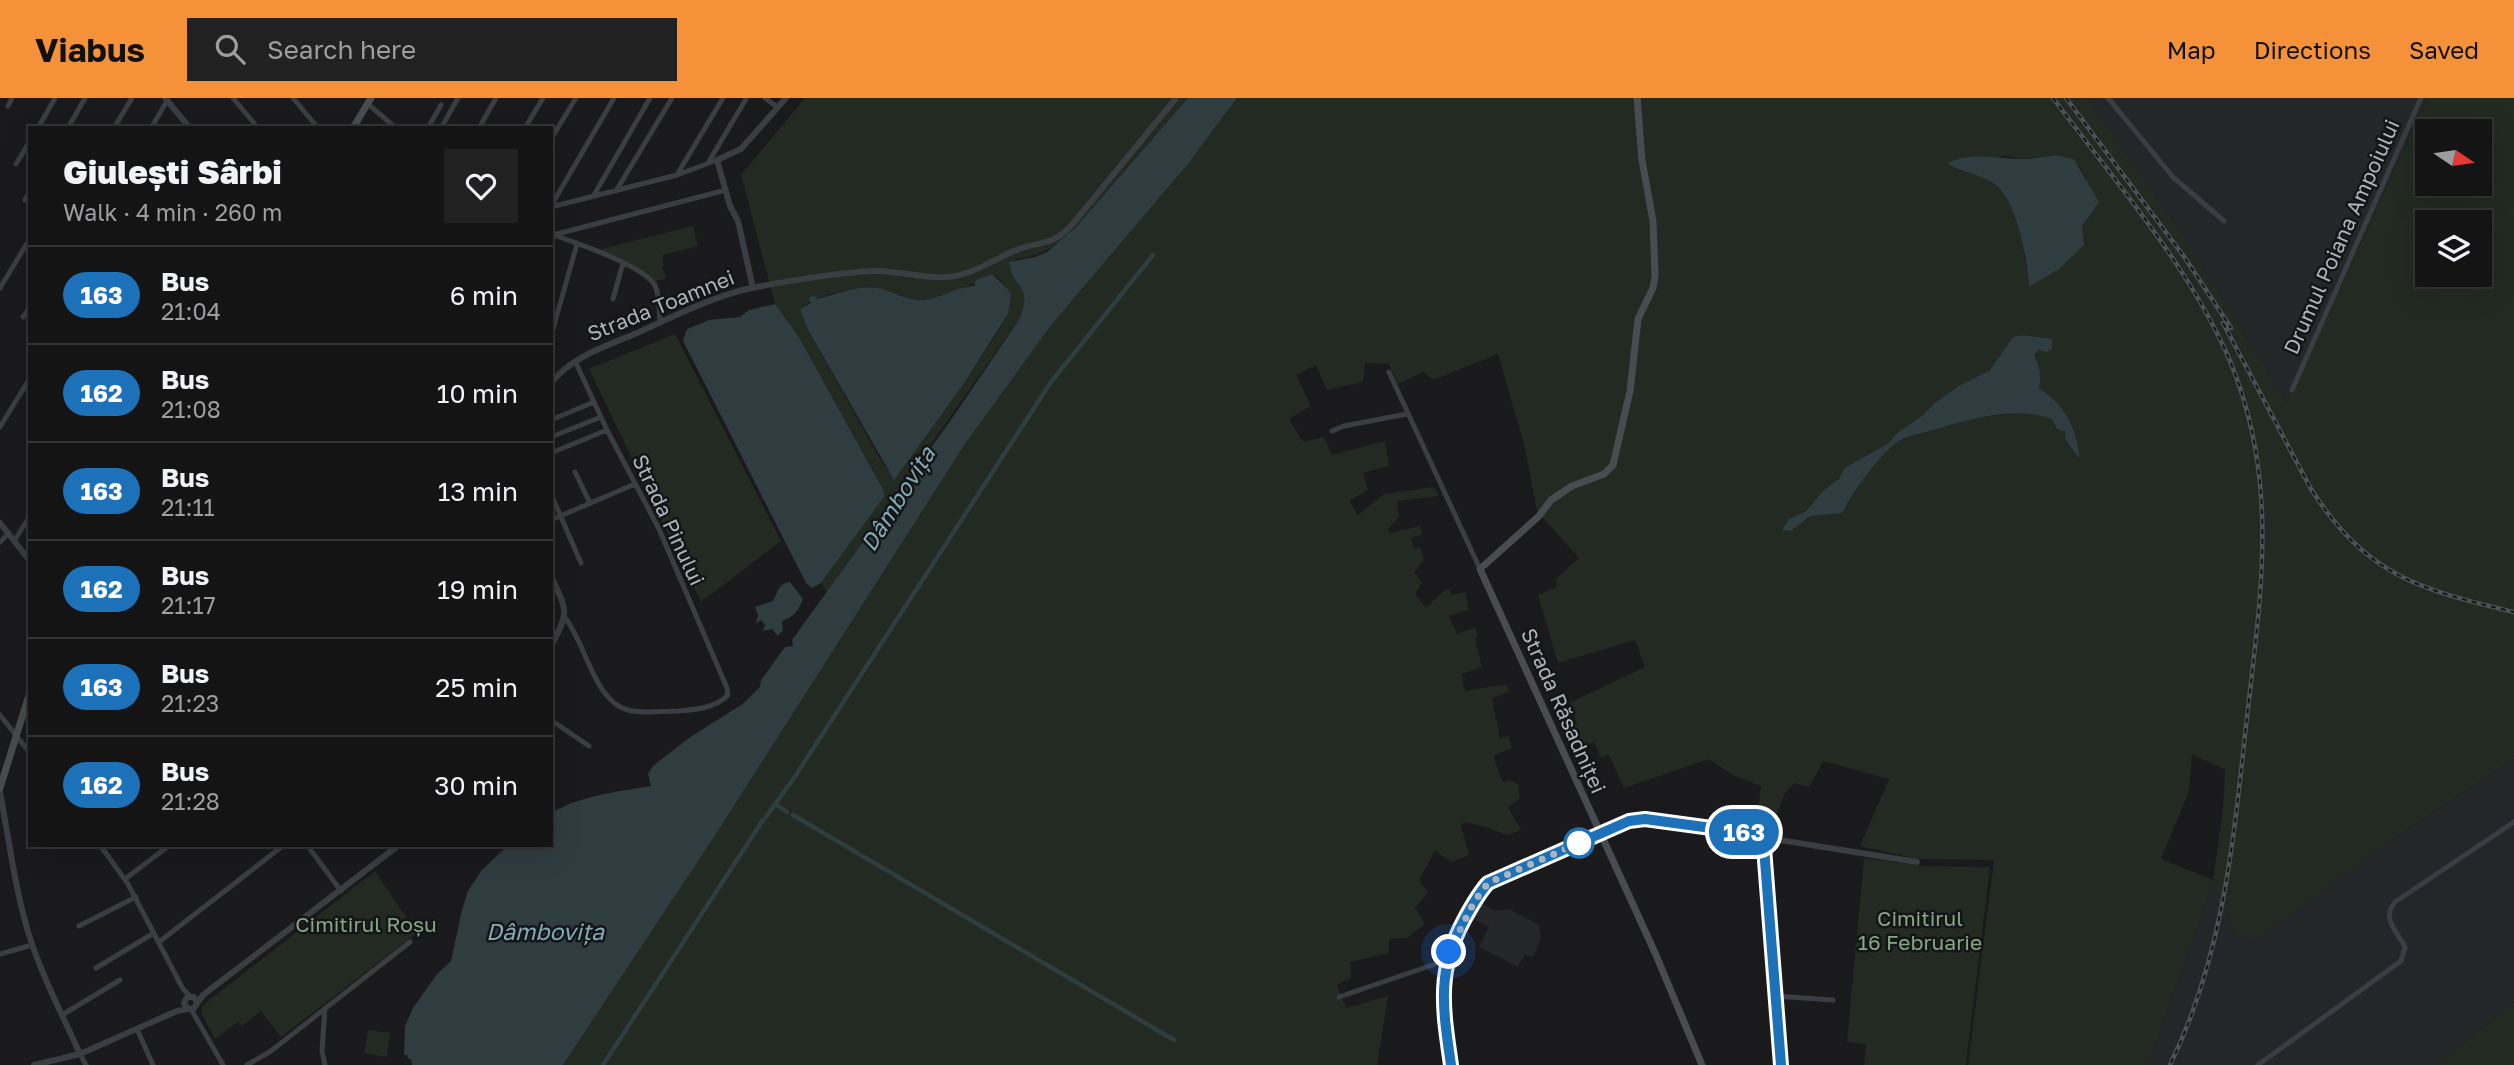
<!DOCTYPE html>
<html lang="en">
<head>
<meta charset="utf-8">
<style>
  :root { --surface:#141415; --page:#212122; --text:#f1f3f6; --muted:#9d9ea0; --line:#333334; --accent:#f59239 }
  body { margin:0; font-family:"Golos Text",sans-serif; background:var(--page); color:var(--text); height:100vh; display:flex; flex-direction:column; font-size:26px; white-space:nowrap }
  * { box-sizing:border-box; margin:0 }
  p { font-size:23px; color:var(--muted) }
  .icon { flex:none; width:38px; height:38px; fill:none; stroke:currentColor; stroke-width:2; stroke-linecap:round; stroke-linejoin:round }
  .map { position:relative; flex:1; overflow:hidden }
  .drawer { position:absolute; left:28px; top:28px; width:525px; height:721px; display:flex; flex-direction:column; background:var(--surface); border-radius:0px; box-shadow:0 7px 28px #0002,0 0 0 2px var(--line) }
  .drawer>* { flex:none }
  .badge { padding:0 14px; border-radius:23px; font-size:24px; line-height:46px }
  .needle { width:46px; rotate:103deg }
  .fabs { position:absolute; left:2415px; top:21px; display:grid; gap:14px }
  .fabs a { display:grid; place-items:center; width:77px; height:77px; border-radius:0px; background:var(--surface); box-shadow:0 7px 28px #0002,0 0 0 2px var(--line); font-size:35px }
  .you { position:absolute; width:35px; height:35px; margin:-18px; border:5px solid #fff; border-radius:50%; background:#1a73e8; box-shadow:0 0 0 10px #1a73e833 }
  .map>.badge { position:absolute; translate:-50% -50%; box-shadow:0 0 0 4px #fff }
  .round { display:grid; place-items:center; flex:none; width:74px; height:74px; border-radius:0px; background:var(--page) }
  .head { display:flex; align-items:center; justify-content:space-between; height:119px; padding:0 35px }
  h1 { font-size:33px; font-weight:800; line-height:52px }
  ul { padding:0; list-style:none }
  li { display:flex; align-items:center; gap:21px; height:98px; padding:0 35px; border-top:2px solid var(--line) }
  li div { flex:1 }
  li b { display:block; font-size:26px }
  li em { font-style:normal }
  li .badge { min-width:77px; font-weight:700; text-align:center }
  header { display:flex; align-items:center; gap:42px; box-sizing:border-box; height:98px; padding:0 35px; background:var(--accent); color:#111 }
  header strong { font-size:33px }
  nav { display:flex; gap:38px; margin-inline-start:auto; font-size:24px }
  .search { width:490px; height:63px; background:var(--page); display:flex; align-items:center; gap:18px; box-sizing:border-box; padding:0 24px; border-radius:0px; color:var(--muted); font-size:26px }
  .map>svg:first-child { display:block }
</style>
</head>
<body>
<header>
<strong>Viabus</strong>
<div class="search"><svg class="icon" aria-label="search" viewBox="0 0 24 24"><circle cx="10" cy="10" r="6"/><path d="M15 15l6 6"/></svg>Search here</div>
<nav><a>Map</a><a>Directions</a><a>Saved</a></nav>
</header>
<div class="map">
<svg width="2514" height="967" viewBox="0 0 2514 967">
  <rect width="100%" height="100%" fill="#1a1a1c"/>
  <path fill="#252629" d="M2088,0H2428L2287,304L2185,140Z
    M2514,661V904L2437,967H2148L2214,782L2234,833L2393,741Z
    M1478,804L1496,813L1509,811L1539,827L1541,840L1534,857L1532,859L1525,856L1518,869L1479,849L1489,829L1470,819Z"/>
  <path fill="#222a21" fill-rule="evenodd" d="M805,0H1188L1075,130C1057,148 1042,158 1016,161L1010,170C1023,191 1029,196 1020,220L827,494L821,485L884,399V393L799,239L775,206L741,77ZM992,176L998,179L1007,190L1008,216L999,232L963,287L894,381L880,361L807,230L800,211C816,197 857,187 878,191C894,193 909,204 926,202C944,199 977,186 992,176Z
    M1237,0H2088L2185,140L2287,304L2428,0H2514V661L2393,741L2255,843L2234,833L2214,783L2148,967H1968L1994,762L1918,761L1860,748L1889,681L1823,663L1809,689L1794,685L1785,695L1770,733L1755,731L1761,688L1733,677L1709,661L1624,690L1609,657L1601,660L1594,644L1581,650L1570,630L1577,626L1569,605L1645,569L1635,542L1558,565L1538,497L1557,489L1555,482L1579,460L1537,413L1524,346L1498,256L1433,282L1423,274L1398,286L1389,266L1365,265L1363,284L1327,292L1316,267L1296,277L1311,308L1289,321L1303,344L1324,339L1332,357L1385,343L1389,368L1363,375L1368,392L1349,403L1358,417L1384,396L1434,389L1439,398L1397,403L1399,418L1388,432L1389,435L1420,428L1423,437L1411,440L1414,450L1420,449L1424,462L1414,475L1422,484L1415,496L1426,510L1445,492L1450,491L1451,497L1465,494L1469,512L1449,518L1457,536L1475,529L1478,538L1475,540L1482,569L1461,576L1465,593L1506,586L1510,594L1492,600L1500,640L1509,638L1512,650L1493,658L1503,684L1510,682L1518,686L1520,700L1508,709L1521,732L1506,737L1486,729L1465,724L1461,727L1469,757L1452,764L1435,753L1419,782L1428,795L1415,809L1425,826L1407,840L1389,841V855L1350,864L1351,880L1337,887L1346,910L1388,898L1377,967H563L718,733L965,346L1052,226L1188,66ZM2427,33H2480V86H2427ZM2056,57L2074,61L2086,79L2082,128L2029,188C2024,160 2020,103 1994,84C1983,77 1969,75 1957,72L2004,58L2022,61ZM2427,124H2480V177H2427ZM2022,237L2037,240L2038,252L2034,257C2040,268 2042,278 2039,290C2066,308 2076,329 2080,360C2073,347 2066,329 2053,321C2025,304 1957,325 1928,334C1919,337 1905,339 1898,344C1879,357 1850,394 1843,415L1810,418L1791,432L1789,421L1805,414L1824,392L1839,381L1844,370L1889,345L1897,335L1922,318L1936,304L1959,288L1990,272L2013,239ZM2192,657L2225,671L2223,712L2213,782L2161,761L2189,693Z
    M693,128L698,148L662,157L664,168L661,169L667,180L653,184L598,152Z
    M675,236L781,443L701,504L589,271Z
    M1864,760L1923,768L1990,769L1966,967H1864L1866,946L1847,944Z
    M375,773L417,835L281,939L261,913L242,928L238,924L215,941L201,914L202,908Z
    M2514,904V967H2437Z
    M368,932L390,935L387,959L364,955Z"/>
  <path fill="#2f3c40" d="M1188,0H1237L1188,66L1052,226L965,346L718,733L563,967H412L411,961H408L407,957H404L405,928L413,910L437,876L451,863L462,812L468,793L481,773L508,747H551V715C582,697 616,694 651,688L648,676L653,668L689,640L744,605L760,589L761,582L785,549L793,548L792,542L953,319L1020,220C1033,184 1012,191 1009,164L1035,159L1047,154L1075,130Z
    M2056,57L2074,61L2099,104L2082,128L2084,147L2059,171L2029,189C2027,162 2017,99 1992,84C1977,75 1961,75 1947,65C1971,53 1998,61 2023,61C2034,61 2045,58 2056,57Z
    M992,176L1007,190L1011,197L1008,216L963,287L894,382L807,230L800,211L811,205L809,199L815,198L817,201C836,196 857,187 877,190C893,193 909,204 926,202C942,199 957,189 974,188L976,182Z
    M775,206L799,239L884,393V399L821,485L812,490L806,485L683,243L687,231L709,222L740,219L749,212Z
    M2022,237L2052,241V251L2047,254L2038,252L2034,257C2040,268 2042,278 2039,290C2067,309 2076,329 2080,361L2065,341L2066,334L2057,331L2052,321C2012,307 1969,322 1930,333C1921,336 1907,338 1899,343C1883,353 1849,397 1843,415L1810,418L1791,433L1782,432L1789,421L1805,414L1824,392L1839,381L1844,370L1889,345L1897,335L1922,318L1936,304L1959,288L1990,272L2013,239Z
    M790,484L803,501C798,513 795,518 782,523L783,532L778,538L772,531L763,533L765,527L761,522L756,526L758,517L755,509L773,503C778,495 778,485 790,484Z"/>
  <g fill="none" stroke-linecap="round" stroke-linejoin="round">
    <path stroke="#2f3c40" stroke-width="4.5" d="M775,706L787,714
      M793,717L1174,942
      M766,719L796,677L1051,284L1153,157
      M603,967L763,722"/>
    <path stroke="#3a3d41" stroke-width="5" d="M233,0L258,30
      M293,0L318,30
      M765,0L777,9
      M2108,0L2173,79L2224,123
      M368,6L396,30
      M8,8L12,0
      M38,30L55,0
      M68,30L85,0
      M114,30L132,0
      M151,30L167,3
      M428,30L441,7
      M441,30L458,0
      M479,30L496,0
      M525,30L543,0
      M551,41L576,0
      M708,65L746,1
      M16,66L30,43
      M678,75L723,0
      M616,93L672,0
      M594,97L650,0
      M25,102L30,93
      M551,108L614,0
      M551,109L677,77L717,62
      M553,137L726,92
      M554,137C578,146 640,166 654,186C660,195 659,213 660,224
      M0,190L26,147
      M613,201L623,165
      M23,219L30,209
      M551,238L577,146
      M1389,274L1480,471
      M2292,292L2421,0
      M551,322L594,304
      M0,329L30,280
      M1332,333L1344,328L1407,316
      M551,339L601,319
      M551,355L607,332
      M575,374L590,405
      M551,396L581,465
      M551,422L635,386
      M14,443L30,418
      M0,444L8,436
      M565,520C585,543 594,604 628,612C643,616 662,613 677,613C694,612 716,610 728,597L727,590L659,431L607,332L575,263
      M0,617L30,655
      M551,622L589,648
      M1764,737L1781,967
      M100,747L128,786L183,891L191,899
      M307,747L341,793
      M125,781L170,747
      M79,828L136,799
      M159,844L284,747
      M0,856L32,847
      M96,870L154,835
      M1774,898L1833,902
      M1339,899L1447,862
      M325,910L322,953L325,967
      M191,911L223,967
      M62,917L120,882
      M137,931L153,967
      M80,956L86,967
      M247,967L271,953L410,844
      M2258,967L2401,863L2405,849C2397,833 2381,821 2395,804L2514,724"/>
    <path stroke="#3a3d41" stroke-width="6" d="M165,0L190,30
      M753,190L738,123L730,108L717,62L741,51L786,0
      M551,285C572,258 607,248 637,235C675,218 711,199 751,190C788,183 835,175 873,173C897,172 922,181 947,179C972,177 993,162 1016,152C1027,147 1040,147 1052,142C1062,138 1069,130 1076,122L1176,0
      M0,425L30,463
      M551,478C567,513 570,513 551,548
      M0,694C9,742 15,791 29,837C42,878 62,916 80,956
      M1600,736L1629,723L1655,722L1917,764
      M188,911L184,905L187,899H194L197,905
      M34,967L80,956L177,913L194,910L203,897L399,747"/>
    <path stroke="#484c51" stroke-width="7" d="M1637,0L1642,62L1653,123L1655,178L1653,190L1638,221L1630,293L1613,367L1604,376L1572,388L1551,402L1539,418L1480,471L1656,857L1702,967
      M353,30L371,0
      M0,690L30,594
      M1450,967C1443,913 1437,872 1464,822C1471,809 1478,796 1488,785L1600,736"/>
    <g stroke="#4d5156" stroke-width="4.5">
      <path id="rail" d="M2053,0C2114,82 2190,169 2230,263C2281,386 2260,501 2246,628C2233,747 2223,858 2170,967
        M2066,0L2185,160L2231,230
        M2223,225L2311,391C2367,478 2418,491 2514,514"/>
    </g>
    <use href="#rail" stroke="#141517" stroke-width="2" stroke-dasharray="5" stroke-linecap="butt"/>
  </g>
  <g fill="none" stroke-linecap="round" stroke-linejoin="round">
    <g stroke="#fff" stroke-width="16">
      <path id="line" d="M1451,967C1443,911 1436,874 1464,822C1471,809 1478,796 1488,785L1629,723L1645,721L1763,737L1781,967"/>
    </g>
    <use href="#line" stroke="#1d71b8" stroke-width="10"/>
    <path stroke="#acb4bc" stroke-width="7" stroke-dasharray="0 12.6" d="M1449,854L1474,804L1488,785L1579,745"/>
  </g>
  <circle fill="#fff" stroke="#1d71b8" stroke-width="3.5" cx="1579" cy="745" r="14"/>
  <g text-anchor="middle" stroke-width="5" stroke-linejoin="round" paint-order="stroke">
    <g font-size="21" fill="#acb4bc" stroke="#141517">
      <text transform="translate(2342 139) rotate(-66)" y="7">Drumul Poiana Ampoiului</text>
      <text transform="translate(661 208) rotate(-22)" y="7">Strada Toamnei</text>
      <text transform="translate(668 422) rotate(65)" y="7">Strada Pinului</text>
      <text transform="translate(1563 613) rotate(66)" y="7">Strada Răsadniței</text>
    </g>
    <g font-size="21" fill="#87a783" stroke="#141517">
      <text x="1920" y="828">Cimitirul<tspan x="1920" dy="24">16 Februarie</tspan></text>
      <text x="366" y="834">Cimitirul Roșu</text>
    </g>
    <g font-size="23" font-style="italic" fill="#83a8b6" stroke="#141517">
      <text transform="translate(898 401) rotate(-58)" y="8">Dâmbovița</text>
      <text x="545" y="842">Dâmbovița</text>
    </g>
  </g>
</svg>
<div class="fabs">
<a><svg class="needle" viewBox="-14 -14 28 28"><path d="M0-13l5 13h-10z" fill="#e53935"/><path d="M0 13l5-13h-10z" fill="#9d9ea0"/></svg></a>
<a><svg class="icon" aria-label="layers" viewBox="0 0 24 24"><path d="M12 4l9 5-9 5-9-5zM3 14l9 5 9-5"/></svg></a>
</div>
<div class="you" style="left:1449px;top:854px"></div>
<b class="badge" style="left:1744px;top:734px;background:#1d71b8;color:#fff">163</b>
<section class="drawer">
<div class="head"><div><h1>Giulești Sârbi</h1><p>Walk · 4 min · 260 m</p></div><a class="round"><svg class="icon" aria-label="heart" viewBox="0 0 24 24"><path d="M12 20l-8-8c-3-5 5-10 8-4 3-6 11-1 8 4z"/></svg></a></div>
<ul>
<li><span class="badge" style="background:#1d71b8;color:#fff">163</span><div><b>Bus</b><p>21:04</p></div><em>6 min</em></li>
<li><span class="badge" style="background:#1d71b8;color:#fff">162</span><div><b>Bus</b><p>21:08</p></div><em>10 min</em></li>
<li><span class="badge" style="background:#1d71b8;color:#fff">163</span><div><b>Bus</b><p>21:11</p></div><em>13 min</em></li>
<li><span class="badge" style="background:#1d71b8;color:#fff">162</span><div><b>Bus</b><p>21:17</p></div><em>19 min</em></li>
<li><span class="badge" style="background:#1d71b8;color:#fff">163</span><div><b>Bus</b><p>21:23</p></div><em>25 min</em></li>
<li><span class="badge" style="background:#1d71b8;color:#fff">162</span><div><b>Bus</b><p>21:28</p></div><em>30 min</em></li>
</ul>
</section>
</div>
</body>
</html>
